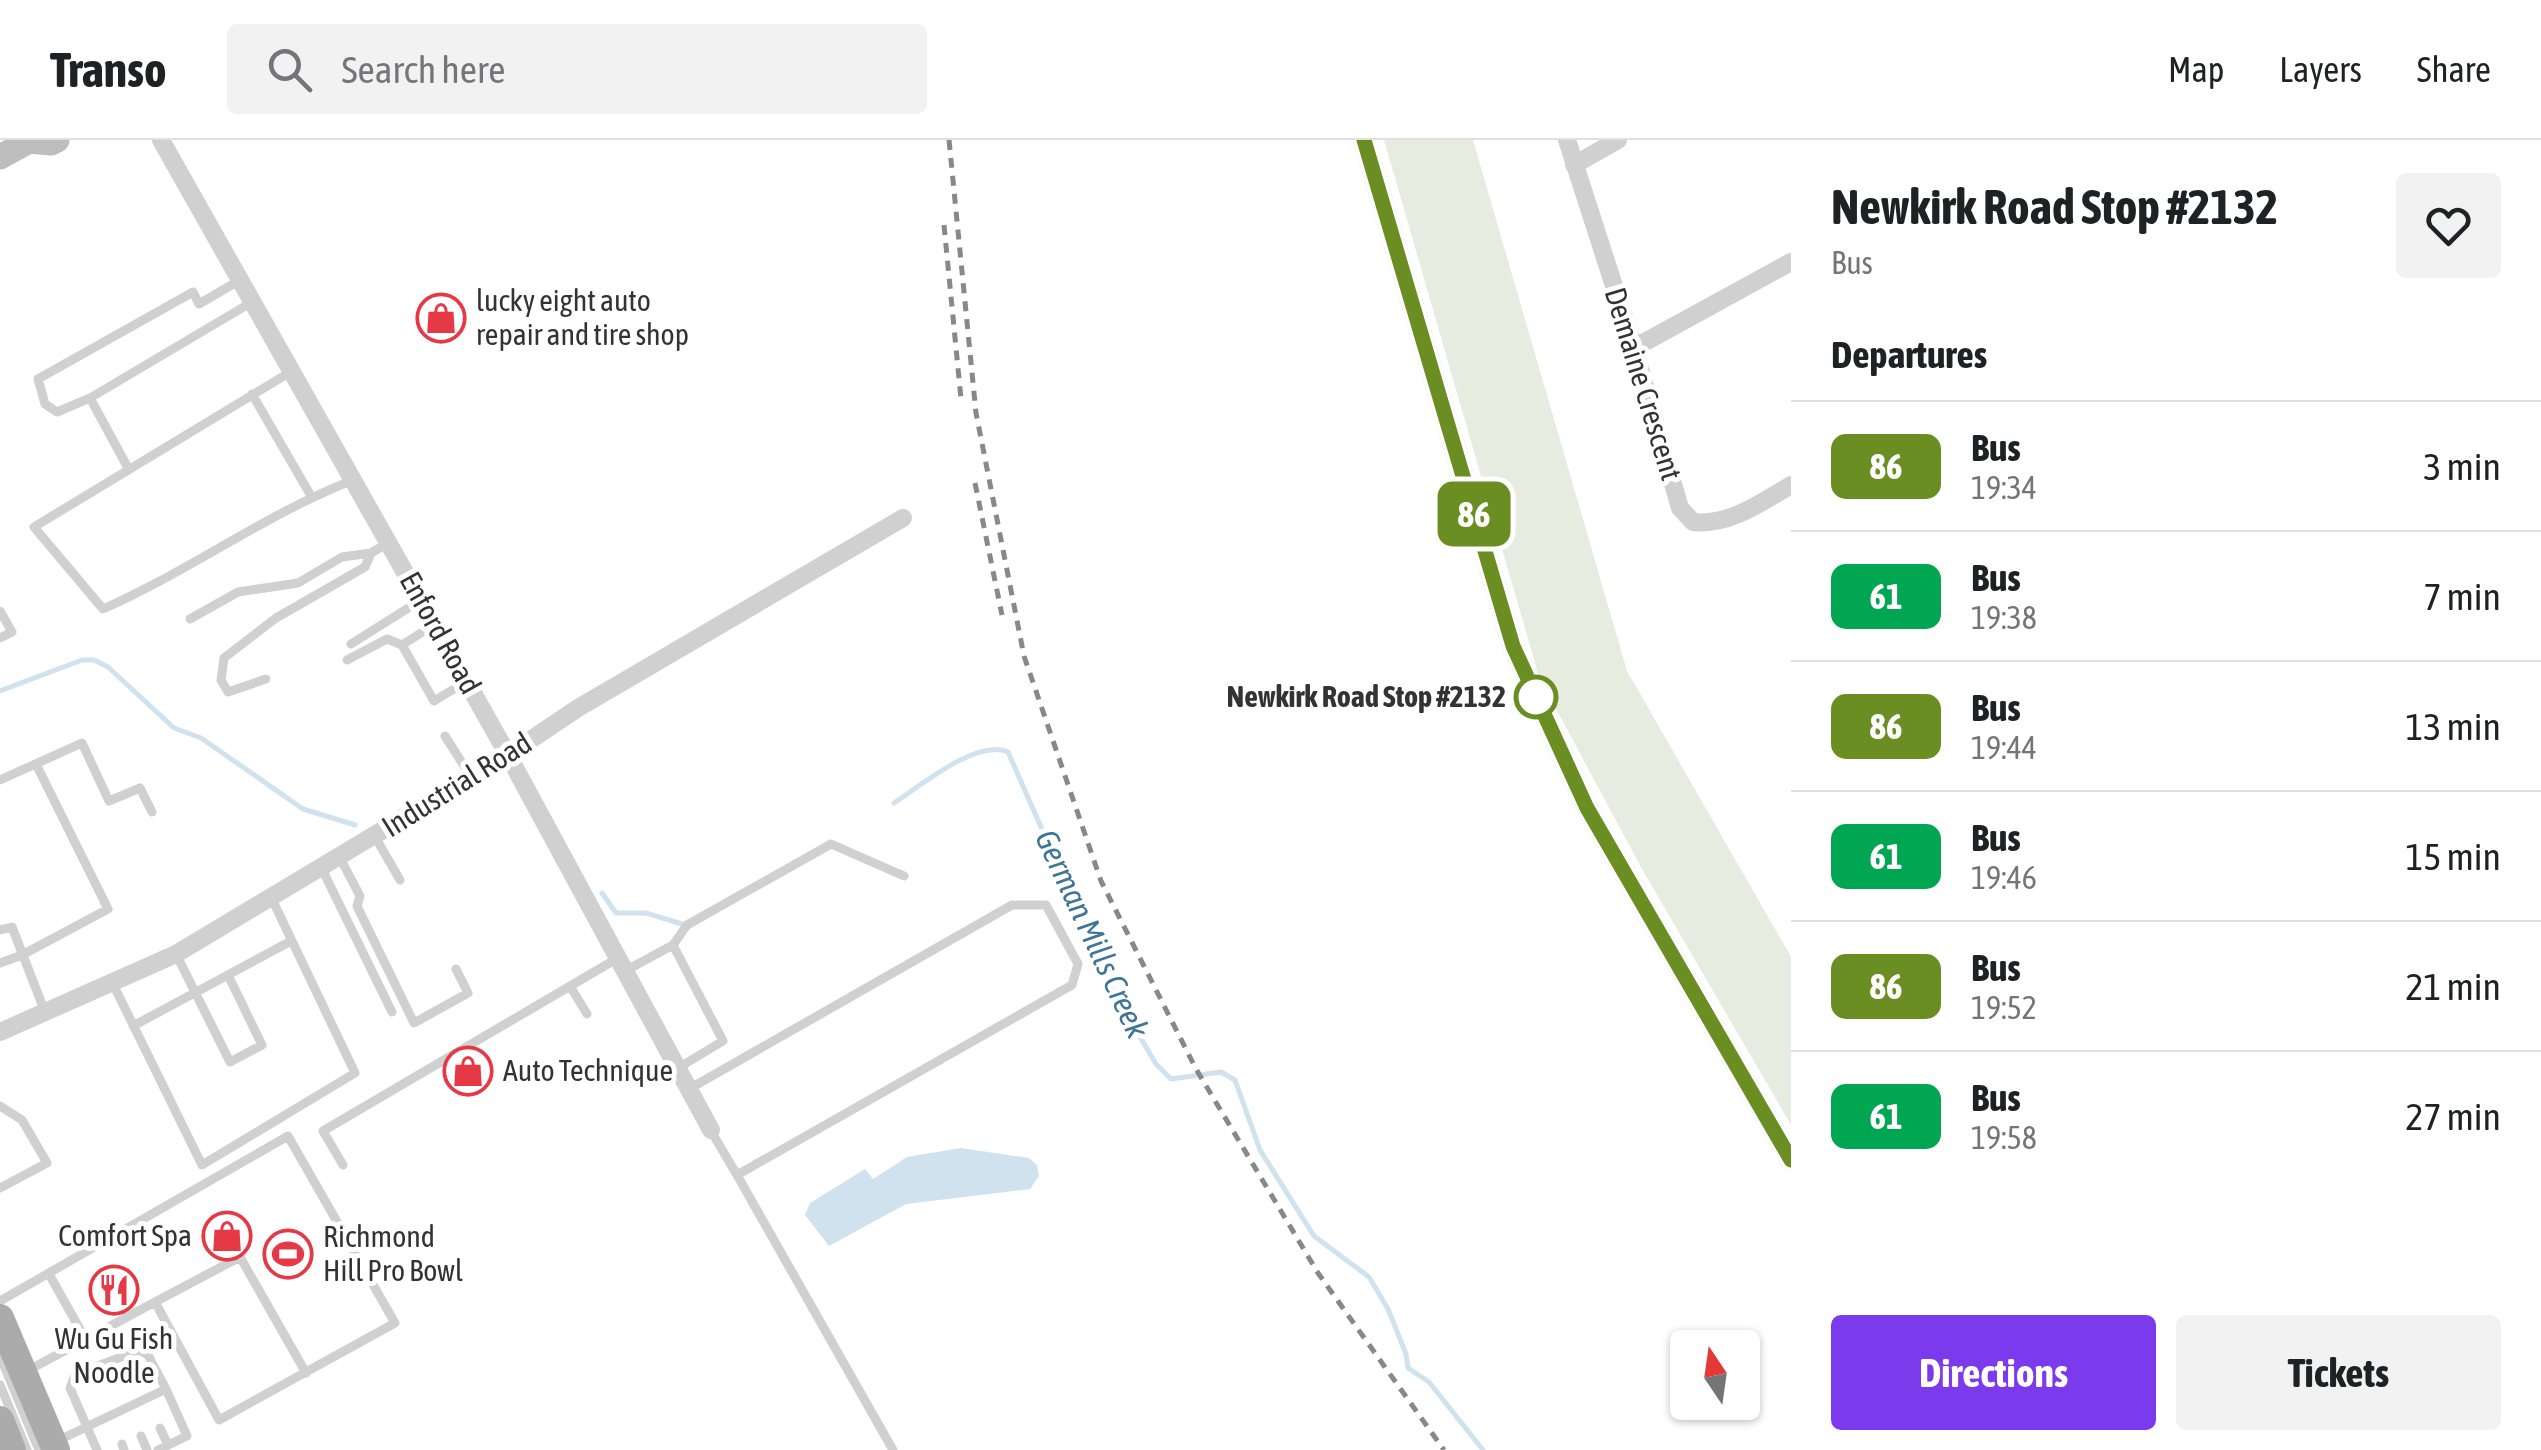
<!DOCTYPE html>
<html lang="en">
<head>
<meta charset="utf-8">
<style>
  :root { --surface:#fff; --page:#f2f2f2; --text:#202124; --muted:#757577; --line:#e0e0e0; --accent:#7c3aed }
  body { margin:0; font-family:"Asap Condensed",sans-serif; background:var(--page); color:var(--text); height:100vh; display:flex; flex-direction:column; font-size:38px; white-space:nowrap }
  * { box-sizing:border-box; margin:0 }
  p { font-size:32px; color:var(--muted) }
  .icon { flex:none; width:55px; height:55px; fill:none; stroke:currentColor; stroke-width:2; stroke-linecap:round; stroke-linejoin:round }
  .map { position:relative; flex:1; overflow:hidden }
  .sheet { display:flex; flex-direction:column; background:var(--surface); width:750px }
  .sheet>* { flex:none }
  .badge { padding:0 20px; border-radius:15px; font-size:35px; line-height:65px }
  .needle { width:65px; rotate:347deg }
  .controls { position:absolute; left:1670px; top:1190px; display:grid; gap:20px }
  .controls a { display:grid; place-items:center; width:90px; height:90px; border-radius:10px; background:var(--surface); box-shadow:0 2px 8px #0004; font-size:50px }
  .map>.badge { position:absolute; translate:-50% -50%; box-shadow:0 0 0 5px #fff }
  h2 { padding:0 40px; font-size:38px; line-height:90px }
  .round { display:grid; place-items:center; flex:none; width:105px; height:105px; border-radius:10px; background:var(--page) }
  .summary { display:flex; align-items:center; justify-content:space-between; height:170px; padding:0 40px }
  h1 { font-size:48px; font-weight:700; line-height:75px }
  .cta { display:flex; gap:20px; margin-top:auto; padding:20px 40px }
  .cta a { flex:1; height:115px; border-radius:10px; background:var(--accent); color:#fff; font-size:40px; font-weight:700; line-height:115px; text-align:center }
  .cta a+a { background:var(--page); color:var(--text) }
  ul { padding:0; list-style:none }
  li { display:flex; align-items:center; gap:30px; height:130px; padding:0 40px; border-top:2px solid var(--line) }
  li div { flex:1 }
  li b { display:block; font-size:38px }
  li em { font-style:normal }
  li .badge { min-width:110px; font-weight:700; text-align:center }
  header { display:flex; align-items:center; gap:60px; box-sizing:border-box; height:140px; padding:0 50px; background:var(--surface); border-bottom:2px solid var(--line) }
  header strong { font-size:48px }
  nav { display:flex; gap:55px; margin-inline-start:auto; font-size:35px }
  .search { width:700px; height:90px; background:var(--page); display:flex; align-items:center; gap:25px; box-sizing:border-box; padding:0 35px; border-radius:10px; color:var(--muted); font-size:38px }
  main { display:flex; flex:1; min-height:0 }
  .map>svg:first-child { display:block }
</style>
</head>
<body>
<header>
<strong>Transo</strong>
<div class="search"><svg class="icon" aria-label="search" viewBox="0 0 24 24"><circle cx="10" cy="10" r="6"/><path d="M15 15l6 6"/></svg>Search here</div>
<nav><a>Map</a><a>Layers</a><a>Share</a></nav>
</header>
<main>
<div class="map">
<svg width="1791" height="1310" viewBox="0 0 1791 1310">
  <rect width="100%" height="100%" fill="#fff"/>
  <path fill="#e6ecdf" d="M1384,0H1473L1627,531L1791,817V985L1642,729L1539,537Z"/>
  <path fill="#cfe2ee" d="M961,1008L1029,1018L1037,1025L1039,1036L1030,1049L906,1064L829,1106L805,1075L810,1063L865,1029L873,1039L907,1017Z"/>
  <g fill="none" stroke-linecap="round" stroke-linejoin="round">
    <path stroke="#cfe2ee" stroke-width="5" d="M0,551L82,520H94L108,527L174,588L201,598L303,669L355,685
      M894,663C920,646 978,598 1008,612L1113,851L1156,924L1171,939L1221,932L1235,940L1260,1010L1314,1096L1369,1137L1388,1169L1406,1214L1408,1228L1429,1242L1483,1310
      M602,753L616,773H646L682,784"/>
    <path stroke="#d0d0d0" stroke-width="9" d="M292,231L34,387L103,469C189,431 266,374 353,340
      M252,254L311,356
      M90,258L57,272L45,264L38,239L193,152L199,164L240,140
      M128,328L90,258L252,162
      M0,471L12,492L0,498
      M190,479L238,452L298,443L342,417L371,413L388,403
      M435,484L402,505L434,561L467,541
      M351,504L421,460
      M347,520L387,499L402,505
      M266,539L228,552L221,540L224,518L276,478L365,427L371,413
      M445,596L471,637
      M0,640L82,603L109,661L140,648L152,672
      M374,695L400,740
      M339,716L360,756L357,766L414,883L468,853L456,829
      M321,727L392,872
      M0,790L12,787L45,872
      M673,805L687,785L831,704L904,736
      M176,814L230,922L262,905L228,835
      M0,823L22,815L108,769L36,624
      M625,831L673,805L723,901L678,928
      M112,842L202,1025L355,933L271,757
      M570,846L587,874
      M133,886L291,801
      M689,949L1012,765H1046L1078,824L1072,845L737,1035L711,991
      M0,966L22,980L47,1023L0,1048
      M343,1025L323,991L618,818
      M737,1035L893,1310
      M49,1134L86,1200
      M0,1161L288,996L395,1183L219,1280L155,1162L27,1231
      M155,1162L240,1117L306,1233
      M0,1216L39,1310
      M0,1245L27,1310
      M160,1288L168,1305
      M141,1296L147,1310
      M55,1302L166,1249L187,1296L158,1310
      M122,1304L124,1310
      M97,1310L70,1248L75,1235L139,1210L148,1215L166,1249"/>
    <path stroke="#d0d0d0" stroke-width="18" d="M161,0L508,615L711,990
      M1567,0L1634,208L1680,368L1693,382C1729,386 1760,363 1791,345
      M1574,25L1618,0
      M1634,208L1791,122
      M0,892L176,814L508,615L578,568L903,378"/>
    <path stroke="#d0d0d0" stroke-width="22" d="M1364,0L1513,506L1587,668L1791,1020"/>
    <path stroke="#bdbdbd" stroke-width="25" d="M0,17L29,1L51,3L57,0"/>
    <path stroke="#ababab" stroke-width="28" d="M0,1178L56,1310
      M0,1280L12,1310"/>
    <path stroke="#888" stroke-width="5" stroke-dasharray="10 8" stroke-linecap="butt" d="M949,0L976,273L1024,516L1101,741L1196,929L1318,1133L1444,1310
      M944,85L961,259
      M975,343L1002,475"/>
  </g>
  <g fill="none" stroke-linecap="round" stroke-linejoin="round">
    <g stroke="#fff" stroke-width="22">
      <path id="line" d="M1364,0L1513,506L1587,668L1791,1020"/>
    </g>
    <use href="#line" stroke="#6b8e23" stroke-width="15"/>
  </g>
  <defs>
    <g id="shop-ring" transform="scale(2.5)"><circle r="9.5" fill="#fff" stroke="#e63946" stroke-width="1.5"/><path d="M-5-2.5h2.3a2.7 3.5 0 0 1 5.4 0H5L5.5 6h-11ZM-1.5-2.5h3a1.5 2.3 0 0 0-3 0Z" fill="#e63946"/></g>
    <g id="stadium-ring" transform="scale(2.5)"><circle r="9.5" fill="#fff" stroke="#e63946" stroke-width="1.5"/><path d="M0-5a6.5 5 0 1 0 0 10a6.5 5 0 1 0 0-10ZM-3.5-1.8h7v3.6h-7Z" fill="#e63946"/></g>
    <g id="restaurant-ring" transform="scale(2.5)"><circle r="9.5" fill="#fff" stroke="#e63946" stroke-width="1.5"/><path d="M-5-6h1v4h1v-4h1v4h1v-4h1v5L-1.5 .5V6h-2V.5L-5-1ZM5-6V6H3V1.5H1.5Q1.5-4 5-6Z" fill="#e63946"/></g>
  </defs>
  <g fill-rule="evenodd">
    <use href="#shop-ring" x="441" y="178"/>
    <use href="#shop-ring" x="468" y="931"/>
    <use href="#shop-ring" x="227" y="1096"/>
    <use href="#stadium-ring" x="288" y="1114"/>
    <use href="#restaurant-ring" x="114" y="1150"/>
  </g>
  <circle fill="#fff" stroke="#6b8e23" stroke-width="5" cx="1536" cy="557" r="20"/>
  <g text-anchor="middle" stroke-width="10" stroke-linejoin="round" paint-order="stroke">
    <g font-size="30" fill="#333" stroke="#fff" text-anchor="start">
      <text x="476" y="171">lucky eight auto<tspan x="476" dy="34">repair and tire shop</tspan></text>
      <text x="503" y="941">Auto Technique</text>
      <text x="192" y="1106" text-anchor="end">Comfort Spa</text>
      <text x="323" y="1107">Richmond<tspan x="323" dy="34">Hill Pro Bowl</tspan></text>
      <text x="114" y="1209" text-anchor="middle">Wu Gu Fish<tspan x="114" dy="34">Noodle</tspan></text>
    </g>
    <g font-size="30" fill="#333" stroke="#fff">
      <text transform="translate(1643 244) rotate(73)" y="10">Demaine Crescent</text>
      <text transform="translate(440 493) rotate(61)" y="10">Enford Road</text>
      <text transform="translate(457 645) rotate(-32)" y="10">Industrial Road</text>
    </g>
    <g font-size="30" font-weight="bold" fill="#333" stroke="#fff" text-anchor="end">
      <text x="1506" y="567">Newkirk Road Stop #2132</text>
    </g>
    <g font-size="32" font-style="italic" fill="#3f7597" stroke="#fff">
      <text transform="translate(1092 794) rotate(65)" y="11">German Mills Creek</text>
    </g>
  </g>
</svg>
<div class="controls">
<a><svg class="needle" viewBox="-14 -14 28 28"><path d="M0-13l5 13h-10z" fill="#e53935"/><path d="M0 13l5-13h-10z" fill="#757577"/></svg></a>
</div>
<b class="badge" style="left:1474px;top:374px;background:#6b8e23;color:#fff">86</b>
</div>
<section class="sheet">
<div class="summary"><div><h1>Newkirk Road Stop #2132</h1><p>Bus</p></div><a class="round"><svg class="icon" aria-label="heart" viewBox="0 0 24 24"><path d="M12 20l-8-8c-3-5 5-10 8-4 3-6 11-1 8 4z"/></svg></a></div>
<h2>Departures</h2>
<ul>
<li><span class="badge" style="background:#6b8e23;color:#fff">86</span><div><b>Bus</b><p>19:34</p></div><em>3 min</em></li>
<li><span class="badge" style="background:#00a651;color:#fff">61</span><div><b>Bus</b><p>19:38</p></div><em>7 min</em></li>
<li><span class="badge" style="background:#6b8e23;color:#fff">86</span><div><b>Bus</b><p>19:44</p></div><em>13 min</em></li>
<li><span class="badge" style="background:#00a651;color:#fff">61</span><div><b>Bus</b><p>19:46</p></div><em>15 min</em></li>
<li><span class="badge" style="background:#6b8e23;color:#fff">86</span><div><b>Bus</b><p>19:52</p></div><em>21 min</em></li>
<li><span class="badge" style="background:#00a651;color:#fff">61</span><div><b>Bus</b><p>19:58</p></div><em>27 min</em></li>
</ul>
<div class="cta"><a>Directions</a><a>Tickets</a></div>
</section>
</main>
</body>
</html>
